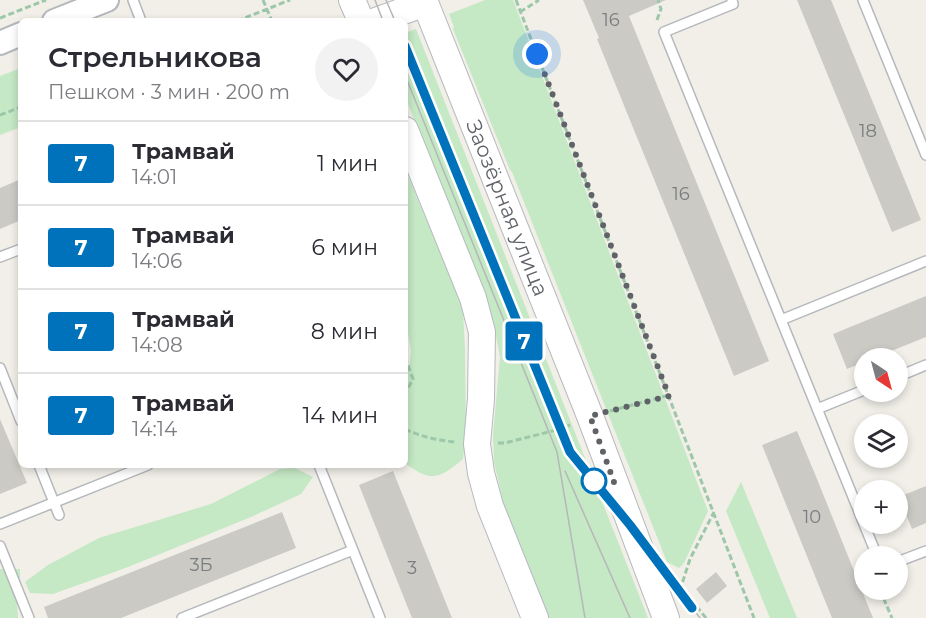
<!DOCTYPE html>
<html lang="ru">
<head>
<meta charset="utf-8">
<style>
  :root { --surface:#fff; --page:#f2f2f3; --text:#2b2b33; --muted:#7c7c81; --line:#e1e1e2 }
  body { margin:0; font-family:Montserrat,sans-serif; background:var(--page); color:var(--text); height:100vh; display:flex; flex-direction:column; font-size:22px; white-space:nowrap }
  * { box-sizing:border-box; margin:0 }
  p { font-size:20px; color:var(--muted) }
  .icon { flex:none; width:33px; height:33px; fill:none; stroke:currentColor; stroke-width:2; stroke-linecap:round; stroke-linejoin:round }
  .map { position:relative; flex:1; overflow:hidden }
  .sheet { position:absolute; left:18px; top:18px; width:390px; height:450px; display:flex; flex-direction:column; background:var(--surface); border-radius:9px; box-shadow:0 3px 9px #0003 }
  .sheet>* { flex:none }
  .badge { padding:0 12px; border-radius:4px; font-size:21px; line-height:39px }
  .needle { width:39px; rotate:144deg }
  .tools { position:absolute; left:854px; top:348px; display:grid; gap:12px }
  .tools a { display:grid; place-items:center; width:54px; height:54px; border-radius:50%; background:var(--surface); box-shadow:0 3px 9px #0003; font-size:30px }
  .you { position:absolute; width:30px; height:30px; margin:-15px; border:4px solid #fff; border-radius:50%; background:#1a73e8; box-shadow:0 0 0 9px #1a73e833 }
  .map>.badge { position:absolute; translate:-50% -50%; box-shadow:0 0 0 3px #fff }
  .round { display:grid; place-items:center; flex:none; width:63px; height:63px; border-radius:32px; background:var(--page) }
  .head { display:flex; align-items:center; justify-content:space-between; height:102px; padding:0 30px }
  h1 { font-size:28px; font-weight:600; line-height:45px }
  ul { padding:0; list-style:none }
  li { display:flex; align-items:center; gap:18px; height:84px; padding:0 30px; border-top:2px solid var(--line) }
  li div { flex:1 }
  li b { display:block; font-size:22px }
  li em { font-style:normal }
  li .badge { min-width:66px; font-weight:700; text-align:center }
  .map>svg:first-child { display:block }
</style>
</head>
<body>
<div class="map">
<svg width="926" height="618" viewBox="0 0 926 618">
  <rect width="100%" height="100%" fill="#f1efe8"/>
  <path fill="#c5e8c5" d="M485,0H513L708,511L684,563L679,568L667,562L512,172L510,170L453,29L454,27L449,14Z
    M416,29L648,618H549L506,514L494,462L493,435L500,357L493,321L405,96V33Z
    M21,68V127L0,135V76Z
    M405,168L463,309L465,351L466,432L463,459C439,479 431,483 405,463V375L410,362L411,350L405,316Z
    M295,468L313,477L301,494L251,517L128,567L53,594L30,593L25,582L48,565L99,538L211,504L280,469Z
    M741,482L797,618H770L726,511Z
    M0,569H20V583L17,602L18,618H0Z"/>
  <path fill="#cccac5" d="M583,0H666L629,16L769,361L734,376L597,39L599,38Z
    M797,0H831L921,220L892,232Z
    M21,179V220L0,229V188Z
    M926,296V337L874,358H864V362L847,369L833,334Z
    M0,419L27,483L0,494Z
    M797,431L817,479L873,618H832L762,445Z
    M393,471L452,618H412L359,485Z
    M926,486V523L912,529L899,497Z
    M282,512L296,548L121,618H48L44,607Z
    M716,572L727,586L707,603L696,589Z"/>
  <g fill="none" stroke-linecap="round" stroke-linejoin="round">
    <g stroke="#b5b8bc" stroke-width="12">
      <path id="service" d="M133,0L141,21
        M732,0L733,4L664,32L877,556
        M863,0L926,155
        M0,257L21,249
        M781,320L926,261
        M0,368L21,421
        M897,377L926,365
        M817,409L864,390
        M39,465L59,515
        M319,465L380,618
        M0,524L148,465
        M0,546L29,618
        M897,562L926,551
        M182,618L353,550"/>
    </g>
    <g stroke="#b5b8bc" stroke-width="26">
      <path id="tertiary" d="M54,21L107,0
        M0,43L21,34"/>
    </g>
    <g stroke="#b6babf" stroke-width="28">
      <g id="secondary">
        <path d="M352,0L361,21"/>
        <path id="s1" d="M424,0L590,416L666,618"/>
        <path d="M376,21L425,3"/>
        <path d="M405,130L473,298L482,332L481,399L477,444L481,473L490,506L535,618"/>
      </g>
    </g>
    <path stroke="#9cc7a9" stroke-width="3" stroke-dasharray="6 3" stroke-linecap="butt" d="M263,0L272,21
      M516,0L754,618
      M520,12L539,0
      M0,18L46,0
      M657,20L661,9L658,0
      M237,21L290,0
      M0,115L21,107
      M405,357L413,379L405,394
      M610,411L669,395
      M405,429C421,437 438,440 455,442
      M498,443H505L560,429L570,425
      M880,590L892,618
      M706,618L681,587L690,559L714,512"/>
    <use href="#service" stroke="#fff" stroke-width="9"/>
    <use href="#tertiary" stroke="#fff" stroke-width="22"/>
    <use href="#secondary" stroke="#fff" stroke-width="26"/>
    <path stroke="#b6b7b8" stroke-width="1.5" d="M375,0L383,21
      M386,0L395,21
      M405,46L570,452L630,525L700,618
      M405,75L557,452L585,618
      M565,471L630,618"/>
  </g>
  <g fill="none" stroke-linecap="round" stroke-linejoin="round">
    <g stroke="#fff" stroke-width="14">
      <path id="line" d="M405,46L570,452L630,525L692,608"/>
    </g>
    <use href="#line" stroke="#0072bc" stroke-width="9"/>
    <path stroke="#5f6368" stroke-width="6" stroke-dasharray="0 10.8" d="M537,54L669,396L590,416L614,482L594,481"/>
  </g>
  <circle fill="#fff" stroke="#0072bc" stroke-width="3" cx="594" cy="481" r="12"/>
  <g text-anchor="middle" stroke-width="6" stroke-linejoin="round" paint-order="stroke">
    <g font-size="18" fill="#7a7d7f">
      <text x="611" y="26">16</text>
      <text x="868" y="137">18</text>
      <text x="681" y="200">16</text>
      <text x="812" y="523">10</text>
      <text x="201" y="571">3Б</text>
      <text x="412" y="574">3</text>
    </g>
    <g font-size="21" fill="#5f6368" stroke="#fff">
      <text dy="7" stroke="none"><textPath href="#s1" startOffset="224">Заозёрная улица</textPath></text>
    </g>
  </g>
</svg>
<div class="tools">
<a><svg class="needle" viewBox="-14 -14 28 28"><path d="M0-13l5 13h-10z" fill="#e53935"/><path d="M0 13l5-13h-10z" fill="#7c7c81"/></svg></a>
<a><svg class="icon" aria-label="layers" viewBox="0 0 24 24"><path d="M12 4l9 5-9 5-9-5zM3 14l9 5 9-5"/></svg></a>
<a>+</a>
<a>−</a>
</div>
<div class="you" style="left:537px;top:54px"></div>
<b class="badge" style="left:524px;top:341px;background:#0072bc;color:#fff">7</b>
<section class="sheet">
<div class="head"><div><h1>Стрельникова</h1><p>Пешком · 3 мин · 200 m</p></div><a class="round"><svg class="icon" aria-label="heart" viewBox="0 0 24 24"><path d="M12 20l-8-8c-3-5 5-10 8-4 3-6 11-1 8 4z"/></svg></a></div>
<ul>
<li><span class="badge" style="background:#0072bc;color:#fff">7</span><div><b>Трамвай</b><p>14:01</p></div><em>1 мин</em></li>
<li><span class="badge" style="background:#0072bc;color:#fff">7</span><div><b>Трамвай</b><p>14:06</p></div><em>6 мин</em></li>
<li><span class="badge" style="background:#0072bc;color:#fff">7</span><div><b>Трамвай</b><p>14:08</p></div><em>8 мин</em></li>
<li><span class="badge" style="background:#0072bc;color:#fff">7</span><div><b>Трамвай</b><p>14:14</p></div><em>14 мин</em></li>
</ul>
</section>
</div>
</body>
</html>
